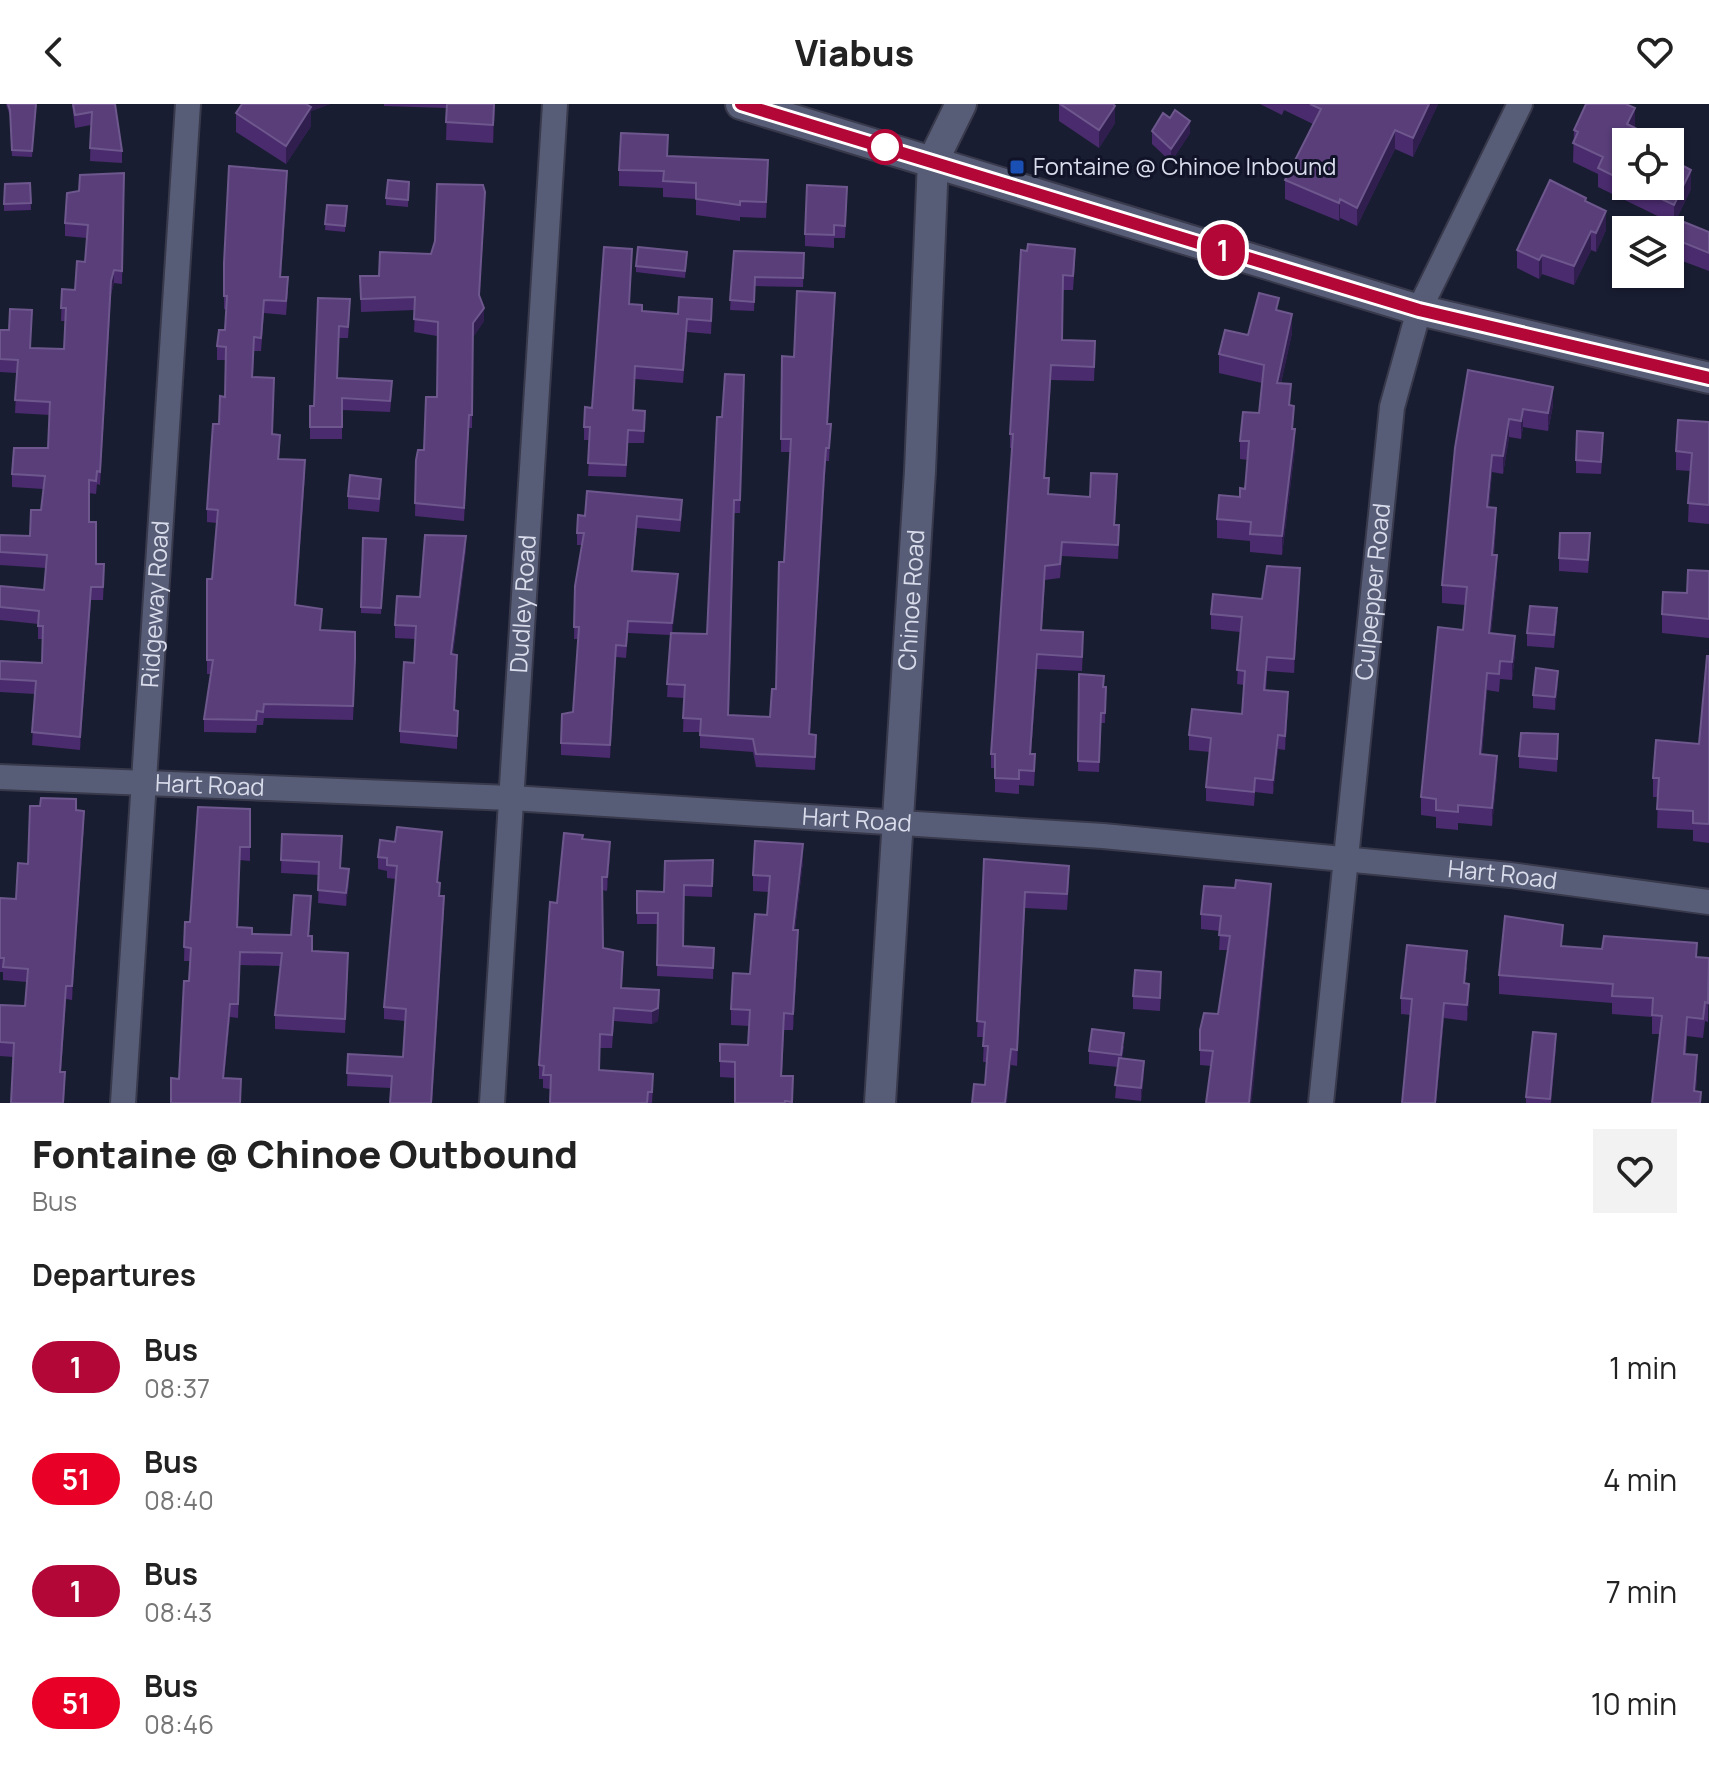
<!DOCTYPE html>
<html lang="en">
<head>
<meta charset="utf-8">
<style>
  :root { --surface:#fff; --page:#f2f2f2; --text:#222; --muted:#767676 }
  body { margin:0; font-family:Manrope,sans-serif; background:var(--page); color:var(--text); height:100vh; display:flex; flex-direction:column; font-size:30px; white-space:nowrap }
  * { box-sizing:border-box; margin:0 }
  p { font-size:26px; color:var(--muted) }
  .icon { flex:none; width:44px; height:44px; fill:none; stroke:currentColor; stroke-width:2; stroke-linecap:round; stroke-linejoin:round }
  .map { position:relative; height:999px; overflow:hidden }
  .side { display:flex; flex-direction:column; background:var(--surface); flex:1 }
  .side>* { flex:none }
  .badge { padding:0 16px; border-radius:26px; font-size:28px; line-height:52px }
  .buttons { position:absolute; left:1612px; top:24px; display:grid; gap:16px }
  .buttons a { display:grid; place-items:center; width:72px; height:72px; border-radius:0px; background:var(--surface); box-shadow:0 2px 6px #0004; font-size:40px }
  .map>.badge { position:absolute; translate:-50% -50%; box-shadow:0 0 0 4px #fff }
  h2 { padding:0 32px; font-size:30px; line-height:72px }
  .round { display:grid; place-items:center; flex:none; width:84px; height:84px; border-radius:0px; background:var(--page) }
  .headline { display:flex; align-items:center; justify-content:space-between; height:136px; padding:0 32px }
  h1 { font-size:38px; font-weight:800; line-height:60px }
  ul { padding:0; list-style:none }
  li { display:flex; align-items:center; gap:24px; height:112px; padding:0 32px }
  li div { flex:1 }
  li b { display:block; font-size:30px }
  li em { font-style:normal }
  li .badge { min-width:88px; font-weight:700; text-align:center }
  header { display:flex; justify-content:space-between; align-items:center; height:104px; padding:0 32px; background:var(--surface); font-size:36px; font-weight:800 }
  .map>svg:first-child { display:block }
</style>
</head>
<body>
<header><svg class="icon" aria-label="back" viewBox="0 0 24 24"><path d="M15 5l-7 7 7 7"/></svg>Viabus<svg class="icon" aria-label="heart" viewBox="0 0 24 24"><path d="M12 20l-8-8c-3-5 5-10 8-4 3-6 11-1 8 4z"/></svg></header>
<div class="map">
<svg width="1709" height="999" viewBox="0 0 1709 999">
  <rect width="100%" height="100%" fill="#191d32"/>
  <g fill="none" stroke-linecap="round" stroke-linejoin="round">
    <g stroke="#38394b" stroke-width="28">
      <g id="minor">
        <path id="s1" d="M0,673L512,694L1103,732L1510,771L1709,798"/>
        <path id="s2" d="M123,999L188,0"/>
        <path id="s3" d="M492,999L555,0"/>
        <path id="s4" d="M1321,999L1392,303L1419,206L1520,0"/>
      </g>
    </g>
    <g stroke="#38394b" stroke-width="34">
      <g id="tertiary">
        <path d="M741,0L1419,206L1709,274"/>
        <path id="s5" d="M880,999L920,367L933,57L961,0"/>
      </g>
    </g>
    <use href="#minor" stroke="#585d77" stroke-width="24"/>
    <use href="#tertiary" stroke="#585d77" stroke-width="30"/>
  </g>
  <path fill="#4a2b6d" d="M6,0H36L32,53L12,52L10,12Z
    M72,0H115L122,47V59L90,57L91,21L75,24Z
    M242,0H330L311,7V22L286,60L236,28V9Z
    M384,0H495L493,39L446,36L447,4L384,2Z
    M1059,0H1113L1115,19L1099,44L1059,17Z
    M1260,0H1438L1413,53L1395,45L1357,122L1340,114L1339,117L1285,95V76L1313,20L1284,6L1282,11Z
    M1635,24L1637,38H1626V82H1670L1691,85L1674,120L1598,83V70L1573,58L1574,26Z
    M1152,27L1190,29L1171,58L1152,40Z
    M668,52L768,73L766,114L740,113V117L696,111V95L663,93V84L619,82V66Z
    M124,69L122,180L114,179L111,190L100,381L97,380L96,390L89,389V418L96,460L104,473L103,496H91L80,646L32,641L35,590L0,588V557L42,559L43,535H38V520L0,516V482L44,486L46,464L0,461V431L30,432L41,406L43,385L12,383V370L48,344L50,311L15,309L17,269L0,268V226H9L32,219L30,244L64,245L65,217H61L62,185L75,186L85,158L87,134L65,132V119L79,87Z
    M409,78L408,103L386,101V94Z
    M30,79L31,106L4,107V100Z
    M287,80L281,173L288,187L286,211L264,209L261,247H254L253,273L274,287L272,330L280,344L279,355L305,369L296,501L321,526L355,568L353,616L264,614L263,621H257L256,629L204,628V615L211,570H207V475H212L217,419L207,418V405L219,320L225,293V256H217V242L225,226L226,206L224,205V159Z
    M847,96L845,134H834V144L805,142V130Z
    M1586,98L1606,126L1596,148L1591,146L1574,181L1542,170L1539,175L1517,164V146Z
    M327,101L347,102L345,128L325,126Z
    M485,102L479,193L484,217L473,233L472,324H469L464,417L415,412L416,356L424,346L437,293V232L414,228L415,206L361,208L360,172H379L431,150Z
    M1709,128V167L1677,155V136Z
    M734,147L804,149L803,183L755,182L754,207L730,206Z
    M1027,147L1075,159L1073,186H1063V236L1095,251L1094,277L1051,276L1045,374L1049,390L1090,393L1117,384L1115,421L1119,435L1118,455L1062,452L1060,474L1045,476L1042,526L1083,542L1082,567L1037,565L1031,650L1035,665L1034,682L1019,681V690L995,688V664H991V650L1012,344H1010V330Z
    M687,154L685,174L636,168V162Z
    M632,158L629,200L642,207L678,210L712,208L711,230L687,228L683,279L635,275L633,306L645,320L644,339H628L626,373L588,372L590,336H584V323L592,304Z
    M318,194L350,207L348,234H339L337,274L392,289L390,308L342,306V335H310V302H314Z
    M835,202L828,320H831L829,357H826L824,384L810,630L816,644L815,666L756,663L753,648L700,644V628H683L684,594L667,593L670,531L628,529L626,554L616,553L610,654L561,651V639L573,608L578,535H574L575,482L582,441H577V429L585,412L682,408L680,428L637,424L633,467L678,482L672,529L707,530L722,313L744,271L740,409H734L729,611L770,613L776,585L790,348H781L782,252L794,253Z
    M1279,207L1292,229L1281,279L1291,302L1295,344L1282,451L1250,448V437L1217,434V415L1240,393L1245,385L1248,356L1240,355V337L1259,309L1262,279L1219,269V250L1248,231Z
    M1553,283V301L1548,327L1523,323L1521,335L1509,333L1503,370L1492,368L1489,403L1496,422L1494,451L1497,469L1491,529L1515,550L1512,576L1500,575L1499,588L1487,586L1482,650L1497,670L1492,722L1458,719V726L1436,724V713L1421,711V693L1463,526L1465,501L1442,499V481L1455,344Z
    M1709,318V420L1688,418L1690,367L1676,366V347Z
    M1603,342L1601,370L1576,369V356Z
    M381,388L379,408L348,405V392Z
    M386,435L381,510L361,509V503Z
    M1590,442L1588,469L1559,467V454Z
    M466,445L453,550L457,563L455,606L458,607L457,645L400,639V627L414,559L416,535L395,534V521Z
    M1709,467V534L1662,529V510L1687,489Z
    M1300,479L1294,569L1267,567L1266,586L1288,603L1285,646L1278,645L1273,690L1255,688L1254,702L1206,697V683L1210,648L1189,646V631L1242,610L1244,581L1237,580L1240,528L1211,525V510L1262,495Z
    M1557,517L1554,544L1527,542V529Z
    M1709,552V739L1693,737V726L1657,724L1658,693H1653V674L1699,640Z
    M1079,570L1106,583L1105,619H1101L1099,668L1078,667Z
    M1558,579L1555,606L1533,604V591Z
    M1558,643L1557,668L1519,664V652Z
    M250,705V757L240,756L238,823L252,830L291,831L311,805L309,832L312,847L348,862L345,929L275,925V911L280,862L240,861L238,914L230,913L224,974L179,975L190,857H184L185,818H190Z
    M76,706L84,720L72,896L66,895L61,968H65L64,999H11L13,953L0,952V901L25,902L27,878L3,876V868H0V794L16,795L28,760Z
    M282,730L341,764L349,778L346,802L318,799L319,771L281,769Z
    M583,735L610,751L607,787L602,786L603,844L623,861L622,884L659,900L658,917L652,920L614,917L612,944H600L599,966L653,983L652,999H550V985L543,984V975H539V961L557,799Z
    M395,738L442,740L438,778L440,792L444,805L432,999H390L391,984L347,982L348,950L403,953L405,917L384,915V903L396,775L387,774V767L378,765V753Z
    M984,755L1069,777L1067,806L1025,804L1017,962L1011,961L985,981L987,958H983L984,933H977Z
    M713,756L712,793L684,792L683,842L714,844L713,875L657,872L658,820H637V787L664,788Z
    M803,757L795,826L798,843L793,926H784L782,972H793V999H735V974L720,973V940L748,941L749,922L731,921V905L750,870L767,811L769,788L753,787V771Z
    M1271,794L1251,999H1206L1211,962L1200,961V926L1218,910L1228,846H1219L1220,827L1201,825V810Z
    M1563,842L1709,854L1708,918L1705,917L1703,934L1687,932L1686,950L1697,970L1696,987L1701,999L1660,930H1652V913L1612,910V899L1499,890V871Z
    M1467,863L1465,879L1469,895L1467,917L1444,914L1436,999H1402L1411,911L1401,910V894Z
    M1161,881L1160,907L1133,905V892Z
    M1124,942L1122,954L1144,970L1141,997L1115,994L1118,963L1089,960V947Z
    M1556,943L1551,999H1526V993Z"/>
  <path fill="#301e4f" d="M302,0H330L311,7V22L286,60V42Z
    M494,0H495L493,39V21Z
    M1429,0H1438L1413,53V34Z
    M1115,2V19L1099,44V26Z
    M1635,4V23L1627,20Z
    M1190,17V29L1171,58V45Z
    M1637,25V38H1631V36Z
    M1395,26V45L1357,122V104Z
    M1691,66V85L1674,120V101Z
    M287,67V80L280,186V173Z
    M485,88V102L479,204V191Z
    M1340,95V114L1339,117V99Z
    M1606,107V126L1596,148V129Z
    M1591,127V146L1574,181V162Z
    M1542,151V170L1539,175V156Z
    M114,166V179L111,190L100,381L111,177Z
    M835,189V202L827,333V320Z
    M484,204V217L473,233L472,324L473,219Z
    M1292,210V229L1277,297V279Z
    M1051,261V276L1044,388V374Z
    M1553,283V301L1548,327V309Z
    M1523,305V323L1521,335V317Z
    M1509,315V333L1503,370V352Z
    M1295,325V344L1282,451V432Z
    M826,344V357L809,643V630Z
    M1492,351V368L1487,421V403Z
    M305,356V369L295,515V501Z
    M1496,404V422L1492,469V451Z
    M466,432V445L451,563V550Z
    M1497,451V469L1489,547V529Z
    M1300,464V479L1294,569V555Z
    M678,470V482L672,531V519Z
    M91,483V496L80,646V633Z
    M1515,532V550L1512,576V558Z
    M616,541V553L610,654V641Z
    M1037,550V565L1030,664V650Z
    M1558,567V579L1555,606V593Z
    M1487,569V586L1480,668V650Z
    M1288,588V603L1285,646V632Z
    M1278,631V645L1273,690V676Z
    M1497,652V670L1492,722V704Z
    M84,707V720L72,896V882Z
    M442,728V740L437,791V778Z
    M610,738V751L607,787V773Z
    M803,740V757L793,842V826Z
    M349,765V778L346,802V789Z
    M1271,780V794L1253,987L1251,999H1249Z
    M1025,788V804L1017,962V946Z
    M444,792L432,999H431Z
    M798,826V843L793,926V910Z
    M1469,880V895L1467,917V901Z
    M66,882V895L60,981V968Z
    M659,886L658,917L652,920V907Z
    M1444,899V914L1436,999H1435Z
    M230,900V913L223,987V974Z
    M1556,930V943L1550,999Z
    M1011,945V961L1007,999H1005Z
    M1697,951V970L1695,999L1694,987Z
    M1144,957V970L1141,997V984Z"/>
  <path fill="#593e7a" stroke="#6d578c" stroke-width="2" d="M8,0H36L32,47L12,46L10,6Z
    M73,0H115L122,47L90,44L92,8L75,11Z
    M242,0H306L311,3L286,42L236,9Z
    M447,0H494L493,21L446,18Z
    M1060,0H1113L1115,2L1099,26Z
    M1310,0H1429L1413,34L1395,26L1357,104L1340,95L1339,99L1285,76L1321,5Z
    M1586,0H1626L1635,4L1627,20L1637,25L1631,36L1635,38H1626V78L1598,64L1603,53L1573,39L1578,28L1574,26Z
    M1175,6L1190,17L1171,45L1152,27L1163,9L1170,14Z
    M621,29L668,31L667,52L768,56L766,98L740,97V101L696,95V79L663,77L664,67L619,66Z
    M1670,55L1691,66L1674,101L1634,82H1670Z
    M229,62L287,67L280,173H288L286,197L264,196L261,234L254,233L252,273L274,274L272,330L280,331L278,355L305,356L295,501L322,505L320,526L355,528V555L353,602L264,600L263,608L257,607L256,616L204,615L213,556H207V475H212L218,406L207,405L213,320H219L220,292L225,293L226,243L217,242L219,226H225L227,192H224V159Z
    M124,69L122,167L114,166L111,177L100,368L97,367L96,377L89,376V418H96V460H104L103,483H91L80,633L32,628L36,577L0,575V557L42,559L43,522H38L39,507L0,503V482L44,486L47,451L0,448V431L30,432L31,406H41L45,372L12,370L14,344H48L50,298L15,296L18,256L0,255V226H9L10,205L32,206L30,244L64,245L66,204H61L62,185L75,186L77,157L85,158L88,121L65,119L67,89L79,87L80,71Z
    M388,76L409,78L408,96L386,94Z
    M1550,76L1586,94L1585,97L1606,107L1596,129L1591,127L1574,162L1542,151L1539,156L1517,146Z
    M30,79L31,99L4,100L5,80Z
    M437,80L483,81L485,88L479,191L484,204L473,219L472,311H469L464,404L415,399L416,356L418,346H424L426,293H437L438,218L414,215L415,193L361,195L360,172H379L380,148L431,150L435,137Z
    M807,81L847,83L845,122L834,121V131L805,130Z
    M327,101L347,102L345,122L325,120Z
    M1684,118L1709,128V149L1677,136Z
    M1028,140L1075,145L1073,172L1063,171L1062,236L1095,237L1094,263L1051,261L1044,374H1049L1048,390L1090,393L1091,369L1117,370L1114,421H1119L1118,441L1062,438L1060,460L1045,462L1041,526L1083,528L1082,553L1037,550L1030,650H1035L1034,667L1019,666V675L995,674V650H991L1013,330H1010L1021,146L1027,147Z
    M604,143L632,145L629,200L642,201V207L678,210L679,193L712,195L711,217L687,215L683,266L635,262L633,306L645,307L644,327L628,326L626,361L588,359L590,323H584L585,303L592,304Z
    M638,143L687,148L685,167L636,162Z
    M734,147L804,149L803,174L755,173L754,198L730,196Z
    M797,187L835,189L827,320H831L829,344H826L824,371L809,630L816,631L815,653L756,650L753,635L700,631L701,615L683,614L685,581L667,580L671,529L707,530L717,313H722L725,270L744,271L740,396H734L728,611L770,613L772,585H776L779,458H784L791,335H781L782,252L794,253Z
    M1259,189L1279,194L1276,206L1292,210L1277,279L1291,280L1289,301L1294,302L1292,325H1295L1282,432L1250,430L1251,418L1217,415L1219,391L1240,393V384L1245,385L1249,337H1240L1243,308L1259,309L1264,261L1219,250L1225,226L1248,231Z
    M318,194L350,195L348,223L339,222L337,274L392,277L390,297L342,294V323H310V302H314Z
    M1468,266L1553,283L1548,309L1523,305L1521,317L1509,315L1503,352L1492,351L1487,403L1496,404L1492,451H1497L1489,529L1515,532L1512,558L1500,557L1499,570L1487,569L1480,650L1497,652L1492,704L1458,701V708L1436,706V695L1421,693L1438,523L1463,526L1467,483L1442,481L1455,344Z
    M1678,316L1709,318V401L1688,399L1692,349L1676,347Z
    M1577,327L1603,329L1601,358L1576,356Z
    M350,371L381,375L379,395L348,392Z
    M587,387L682,396L680,416L637,412L632,467L678,470L672,519L628,517L626,542L616,541L610,641L561,639L562,610L573,608L579,523H574L575,482L584,429H577L578,411L585,412Z
    M1560,429H1590L1588,456L1559,454Z
    M425,431L466,432L451,550L457,551L454,606L458,607L457,632L400,627L404,558L414,559L416,522L395,521L397,492L420,493Z
    M363,434L386,435L381,504L361,503Z
    M1267,462L1300,464L1294,555L1267,553L1264,586L1288,588L1285,632L1278,631L1273,676L1255,674L1254,688L1206,683L1211,634L1189,631L1192,605L1242,610L1245,567L1237,566L1242,513L1211,510L1213,490L1262,495Z
    M1688,466L1709,467V515L1662,510L1663,488L1687,489Z
    M1530,502L1557,504L1554,531L1527,529Z
    M1707,552H1709V720L1693,719V707L1657,705L1659,674H1653L1656,636L1699,640Z
    M1536,564L1558,567L1555,593L1533,591Z
    M1079,570L1104,572L1103,583H1106L1105,609H1101L1099,658L1078,657Z
    M1521,629L1558,630L1557,655L1519,652Z
    M41,694L76,695V706L84,707L72,882H66L60,968H65L63,999H11L14,939L0,938V901L25,902L28,865L3,863L4,854H0V794L16,795L18,759L28,760L30,702H40Z
    M198,703L250,705V743H240L237,823L252,824V830L291,831L294,791L311,792L308,832H312V847L348,849L345,915L275,911L282,849L240,848L238,900H230L223,974L241,975L240,999H171V974L179,975L184,877H189L191,844L184,843L185,818H190Z
    M397,723L442,728L437,778L440,779L439,792H444L431,999H390L392,972L347,969L348,950L403,953L406,905L384,903L397,762L387,761V754L378,753L380,736L395,738Z
    M564,729L583,731L582,735L610,738L607,773H602L603,844L623,848L621,884L659,886L658,904L652,907L614,904L612,931L600,930L599,966L653,970L652,988H648L647,999H550L551,971H543L544,962L539,961L550,798L557,799Z
    M282,730L342,732L340,764L349,765L346,789L318,786L319,758L281,756Z
    M755,737L803,740L793,826H798L793,910L784,909L781,972H793L792,998L785,997V999H735V958L720,957V940L748,941L750,906L731,905L733,869L750,870L755,810L767,811L770,772L753,771Z
    M984,755L1069,762L1067,790L1025,788L1017,946L1011,945L1005,999H972L974,980L985,981L988,942H983L985,918L977,917Z
    M713,756L712,782L684,781L683,842L714,844L713,864L657,861L658,809H637V787L664,788L665,757Z
    M1236,776L1271,780L1249,999H1206L1213,947L1200,946V926L1204,909L1218,910L1230,832L1219,831L1221,812L1201,810L1204,782L1235,784Z
    M1505,812L1563,821L1561,842L1602,845L1604,832L1697,839L1696,853L1709,854L1708,899L1705,898L1703,915L1687,913L1684,950L1697,951L1694,987L1701,988L1700,999H1652L1662,912L1652,911L1653,894L1612,892L1613,880L1499,871Z
    M1407,841L1467,847L1464,879L1469,880L1467,901L1444,899L1435,999H1402L1412,895L1401,894Z
    M1135,866L1161,868L1160,894L1133,892Z
    M1092,925L1124,929L1121,951L1089,947Z
    M1533,928L1556,930L1550,995L1526,993Z
    M1119,954L1144,957L1141,984L1115,981Z"/>
  <g fill="none" stroke-linecap="round" stroke-linejoin="round">
    <g stroke="#fff" stroke-width="18">
      <path id="line" d="M741,0L1419,206L1709,274"/>
    </g>
    <use href="#line" stroke="#b30738" stroke-width="12"/>
  </g>
  <circle fill="#fff" stroke="#b30738" stroke-width="4" cx="885" cy="43" r="16"/>
  <rect fill="#1a4fb4" stroke="#111328" stroke-width="3" x="1009" y="55" width="16" height="16" rx="4"/>
  <g text-anchor="middle" stroke-width="6" stroke-linejoin="round" paint-order="stroke">
    <g font-size="24" fill="#d9dceb" stroke="#111328" text-anchor="start">
      <text x="1033" y="71">Fontaine @ Chinoe Inbound</text>
    </g>
    <g font-size="24" fill="#d9dceb" stroke="#111328">
      <text dy="8" stroke="none"><textPath href="#s4" startOffset="514">Culpepper Road</textPath></text>
      <text dy="8" stroke="none"><textPath href="#s5" startOffset="504">Chinoe Road</textPath></text>
      <text dy="8" stroke="none"><textPath href="#s2" startOffset="500">Ridgeway Road</textPath></text>
      <text dy="8" stroke="none"><textPath href="#s3" startOffset="500">Dudley Road</textPath></text>
      <text dy="8" stroke="none"><textPath href="#s1" startOffset="210">Hart Road</textPath></text>
      <text dy="8" stroke="none"><textPath href="#s1" startOffset="858">Hart Road</textPath></text>
      <text dy="8" stroke="none"><textPath href="#s1" startOffset="1506">Hart Road</textPath></text>
    </g>
  </g>
</svg>
<div class="buttons">
<a><svg class="icon" aria-label="locate" viewBox="0 0 24 24"><circle cx="12" cy="12" r="6"/><path d="M12 2v4M12 18v4M2 12h4M18 12h4"/></svg></a>
<a><svg class="icon" aria-label="layers" viewBox="0 0 24 24"><path d="M12 4l9 5-9 5-9-5zM3 14l9 5 9-5"/></svg></a>
</div>
<b class="badge" style="left:1223px;top:146px;background:#b30738;color:#fff">1</b>
</div>
<section class="side">
<div class="headline"><div><h1>Fontaine @ Chinoe Outbound</h1><p>Bus</p></div><a class="round"><svg class="icon" aria-label="heart" viewBox="0 0 24 24"><path d="M12 20l-8-8c-3-5 5-10 8-4 3-6 11-1 8 4z"/></svg></a></div>
<h2>Departures</h2>
<ul>
<li><span class="badge" style="background:#b30738;color:#fff">1</span><div><b>Bus</b><p>08:37</p></div><em>1 min</em></li>
<li><span class="badge" style="background:#e80027;color:#fff">51</span><div><b>Bus</b><p>08:40</p></div><em>4 min</em></li>
<li><span class="badge" style="background:#b30738;color:#fff">1</span><div><b>Bus</b><p>08:43</p></div><em>7 min</em></li>
<li><span class="badge" style="background:#e80027;color:#fff">51</span><div><b>Bus</b><p>08:46</p></div><em>10 min</em></li>
</ul>
</section>
</body>
</html>
